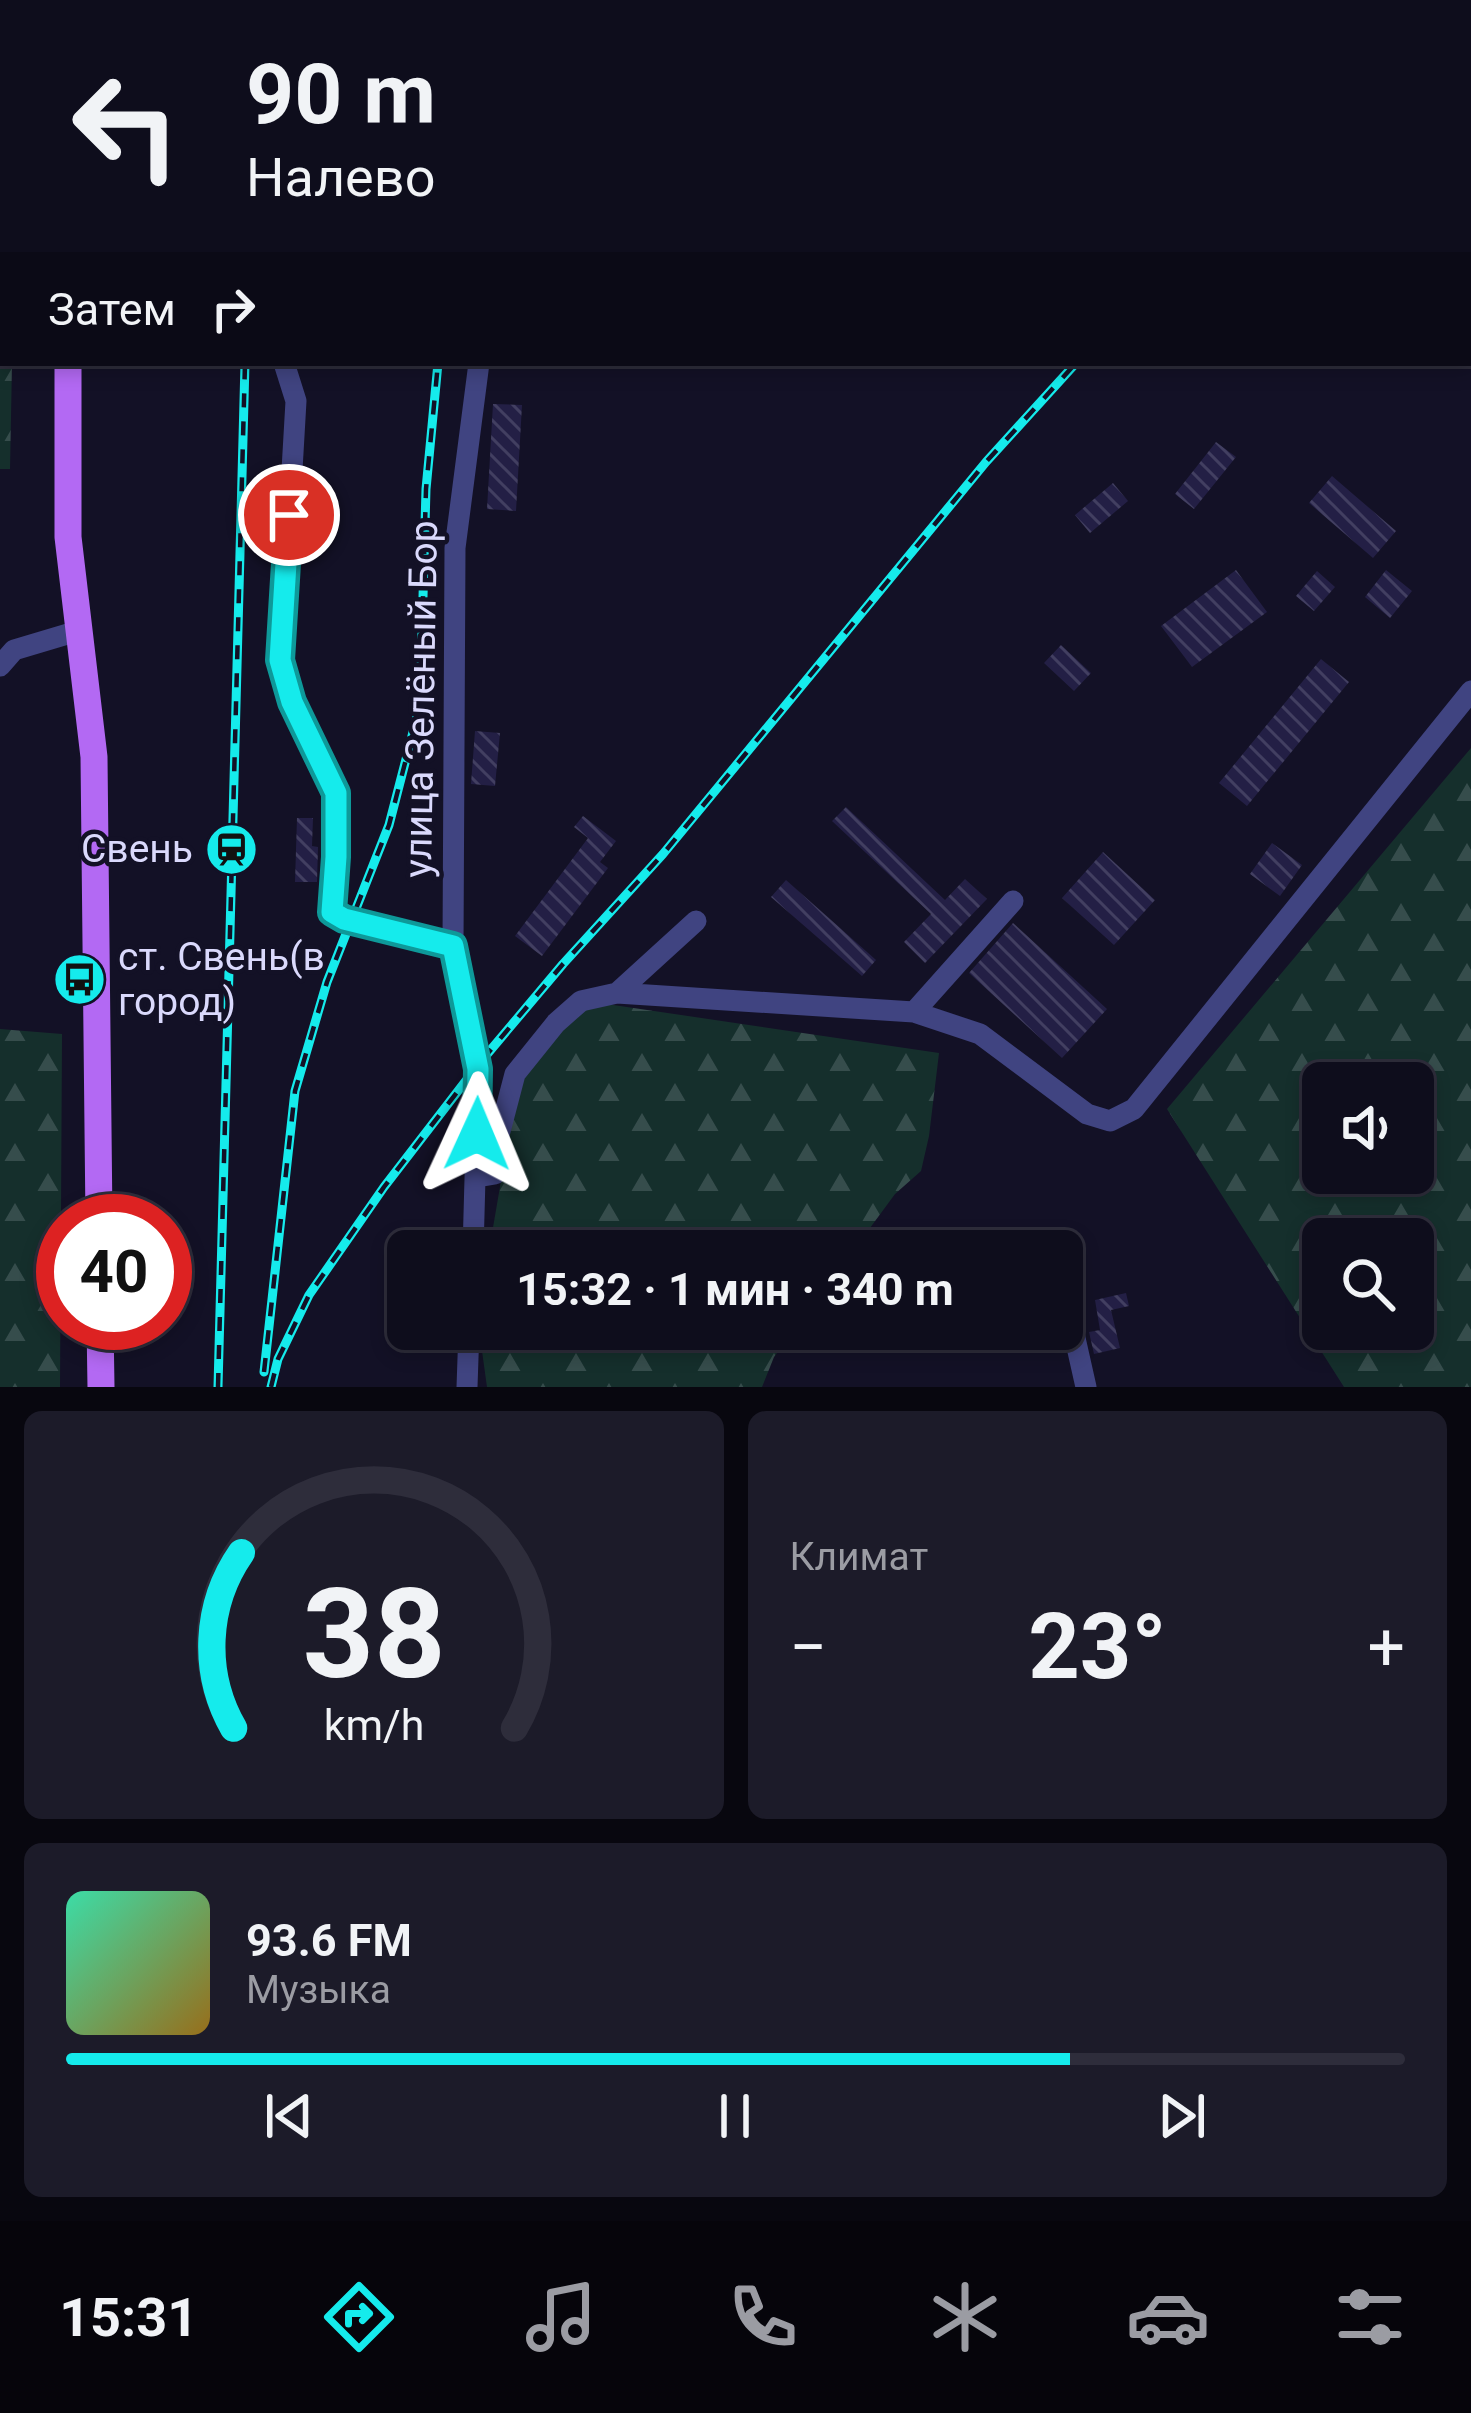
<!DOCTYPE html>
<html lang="ru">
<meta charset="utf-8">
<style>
:root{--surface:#0e0d1c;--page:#1c1b29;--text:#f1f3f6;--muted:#9b9ca3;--line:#2e2d3b;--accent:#15ebec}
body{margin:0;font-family:Roboto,sans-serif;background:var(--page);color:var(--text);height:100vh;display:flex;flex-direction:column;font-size:45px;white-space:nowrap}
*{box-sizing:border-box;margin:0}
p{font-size:39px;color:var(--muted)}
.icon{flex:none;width:66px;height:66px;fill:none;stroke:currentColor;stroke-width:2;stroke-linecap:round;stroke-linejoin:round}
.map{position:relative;height:1387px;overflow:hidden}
.details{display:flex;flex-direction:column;gap:24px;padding:24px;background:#08070f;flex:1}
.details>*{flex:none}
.banner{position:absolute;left:0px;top:0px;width:1473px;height:366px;box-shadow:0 6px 18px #0003,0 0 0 3px var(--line);background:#0e0d1c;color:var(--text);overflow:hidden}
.controls{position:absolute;left:1302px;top:1062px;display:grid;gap:24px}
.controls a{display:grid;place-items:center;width:132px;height:132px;border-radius:18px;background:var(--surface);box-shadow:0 6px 18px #0003,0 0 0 3px var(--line);font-size:60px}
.speed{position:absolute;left:36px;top:1194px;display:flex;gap:24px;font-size:60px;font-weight:700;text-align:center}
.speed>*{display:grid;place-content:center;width:156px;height:156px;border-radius:50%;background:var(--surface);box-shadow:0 6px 18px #0003,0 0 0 3px var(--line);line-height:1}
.speed .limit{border:18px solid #d22;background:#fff;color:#111}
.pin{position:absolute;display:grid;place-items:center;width:102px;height:102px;color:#fff;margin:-51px;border:6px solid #fff;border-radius:50%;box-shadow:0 3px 12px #0007}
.me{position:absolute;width:132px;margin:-66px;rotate:1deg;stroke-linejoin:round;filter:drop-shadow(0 0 9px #0008)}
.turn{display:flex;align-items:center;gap:42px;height:252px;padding:0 48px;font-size:54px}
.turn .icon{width:156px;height:156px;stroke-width:2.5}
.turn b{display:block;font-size:84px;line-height:102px}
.then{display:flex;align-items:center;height:114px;padding:0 48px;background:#0003;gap:24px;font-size:45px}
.big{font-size:90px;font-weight:700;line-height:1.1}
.details .card{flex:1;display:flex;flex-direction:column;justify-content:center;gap:18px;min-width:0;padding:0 42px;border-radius:18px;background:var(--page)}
.details .dial{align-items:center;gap:0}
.dial svg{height:312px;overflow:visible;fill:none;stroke:var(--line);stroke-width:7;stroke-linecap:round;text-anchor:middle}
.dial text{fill:var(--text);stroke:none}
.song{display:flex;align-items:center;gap:36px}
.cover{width:144px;height:144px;border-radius:18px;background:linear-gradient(135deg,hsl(160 70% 55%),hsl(40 70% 35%))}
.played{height:12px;border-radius:6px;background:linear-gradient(90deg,var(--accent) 75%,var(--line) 75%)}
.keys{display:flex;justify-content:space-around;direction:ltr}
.heat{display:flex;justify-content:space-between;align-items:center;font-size:66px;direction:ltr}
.details .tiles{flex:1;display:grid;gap:24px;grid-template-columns:1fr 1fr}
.card:last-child{grid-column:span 2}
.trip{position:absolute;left:387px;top:1230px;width:696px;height:120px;border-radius:18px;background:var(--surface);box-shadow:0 6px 18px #0003,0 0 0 3px var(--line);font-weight:700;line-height:120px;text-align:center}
.menu{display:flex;height:192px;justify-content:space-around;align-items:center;background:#06050b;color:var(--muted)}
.menu .icon{width:84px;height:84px}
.menu .on{color:var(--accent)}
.menu b{font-size:54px;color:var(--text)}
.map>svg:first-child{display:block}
</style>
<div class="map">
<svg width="1471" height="1387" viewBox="0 0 1471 1387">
<defs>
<pattern id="forest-firs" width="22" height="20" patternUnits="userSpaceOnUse" patternTransform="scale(3)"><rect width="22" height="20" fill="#152f2c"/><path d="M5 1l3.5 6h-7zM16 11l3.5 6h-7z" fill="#364d4c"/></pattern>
<pattern id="building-back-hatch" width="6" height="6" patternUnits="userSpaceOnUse" patternTransform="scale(3)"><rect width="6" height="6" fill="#231f45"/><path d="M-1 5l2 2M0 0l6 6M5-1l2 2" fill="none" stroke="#423f61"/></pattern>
</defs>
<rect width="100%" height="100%" fill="#131126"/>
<!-- forest -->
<path fill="url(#forest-firs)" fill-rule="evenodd" d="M0,0H16V3H3V363H12L10,469H0Z
M1471,748V1387H1344L1167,1109ZM1413,1083V1173H1323V1083ZM1413,1239V1329H1323V1239Z
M586,1001L939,1053L929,1136L921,1171L895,1194L853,1251H489L519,1076Z
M0,1029L62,1034L60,1387H0Z
M479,1329H795L774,1357L762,1387H487Z"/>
<!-- building -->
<path fill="url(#building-back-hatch)" d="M493,404L522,405L516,511L487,509Z
M1216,442L1236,457L1194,509L1175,494Z
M1332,476L1396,531L1373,558L1309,503Z
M1113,483L1128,501L1090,533L1075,515Z
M1236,570L1267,612L1192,667L1161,626Z
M1386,570L1412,591L1390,618L1365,597Z
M1317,571L1335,587L1314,611L1296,596Z
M1061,645L1091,673L1074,691L1044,663Z
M1321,659L1349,682L1247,806L1219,783Z
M475,731L500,733L495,786L471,784Z
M846,807L945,900L965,879L987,899L925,963L904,942L931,914L832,821Z
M583,816L616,841L600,862L608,868L542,956L515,936L588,838L574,827Z
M297,818H313L312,846L318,847L317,882H295Z
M1272,843L1302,865L1280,896L1250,874Z
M1103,852L1155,900L1114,945L1062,898Z
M786,880L876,960L862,976L771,897Z
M1013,923L1107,1009L1062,1058L969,973Z
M1126,1293L1129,1306L1111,1310L1120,1348L1094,1354L1089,1332L1100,1330L1095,1300Z"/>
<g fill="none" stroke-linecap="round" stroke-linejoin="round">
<!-- minor -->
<path stroke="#404481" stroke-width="21" d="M309,3L310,0
M719,3L724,0
M1032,3L1034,0
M1142,3L1145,0
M284,363L296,401L281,660C290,707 321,745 334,790C344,825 329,877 332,912L344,919L453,947
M0,666L14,650L81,630
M617,993L696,921
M914,1012L1013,901
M477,1177L495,1174L499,1135L515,1074L556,1023L581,1001L617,993L914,1012L980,1034L1087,1114L1110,1121L1134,1109L1471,691
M473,1251L478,1069L453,947L455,548L479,363
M1066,1298L1086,1387
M467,1387L469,1329"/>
<!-- major -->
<path stroke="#b369f3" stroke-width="27" d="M72,3V0
M68,363V537L94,757L99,1221
M100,1323L101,1387"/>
<defs>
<path id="rail" d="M254,3V0
M553,3L554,0
M264,1372L295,1091L327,982L389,825L420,705L426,489L438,363
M218,1387L245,363
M271,1387L278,1359L309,1295L384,1187L478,1065L563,964L663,854L986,462L1076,363"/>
</defs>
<!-- rail casing -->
<use href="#rail" stroke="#15ebec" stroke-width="9"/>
<!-- rail -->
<use href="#rail" stroke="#131126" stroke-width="4.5" stroke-dasharray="14" stroke-linecap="butt"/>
</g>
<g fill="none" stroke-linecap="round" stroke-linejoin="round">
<defs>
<path id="route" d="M289,515L280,660L292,702L336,793V857L332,912L344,919L453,946L478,1069L477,1134"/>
</defs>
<!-- route casing -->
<use href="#route" stroke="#0e9999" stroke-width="30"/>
<!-- route -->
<use href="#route" stroke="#15ebec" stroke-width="21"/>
</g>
<!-- icons -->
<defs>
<symbol id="station-disc" viewBox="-11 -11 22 22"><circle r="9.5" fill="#15ebec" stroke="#131126"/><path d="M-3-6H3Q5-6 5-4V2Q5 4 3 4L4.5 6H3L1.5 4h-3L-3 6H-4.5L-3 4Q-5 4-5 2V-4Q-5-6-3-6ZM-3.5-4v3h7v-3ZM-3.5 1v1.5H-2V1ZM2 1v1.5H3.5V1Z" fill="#111"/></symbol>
<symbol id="bus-disc" viewBox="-11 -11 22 22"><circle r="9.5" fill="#15ebec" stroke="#131126"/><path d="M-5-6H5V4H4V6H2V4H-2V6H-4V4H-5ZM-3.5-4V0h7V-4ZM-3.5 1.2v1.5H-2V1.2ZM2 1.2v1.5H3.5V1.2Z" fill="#111"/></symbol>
</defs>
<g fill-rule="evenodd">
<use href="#station-disc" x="202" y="820" width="59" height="59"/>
<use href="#bus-disc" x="50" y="950" width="59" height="59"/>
</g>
<g text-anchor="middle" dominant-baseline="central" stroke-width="9" stroke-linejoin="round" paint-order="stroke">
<!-- street labels -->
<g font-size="39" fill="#dad9fc" stroke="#131126">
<text transform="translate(421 699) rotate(-89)">улица Зелёный Бор</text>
</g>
<!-- poi labels -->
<g font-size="39" fill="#dad9fc" stroke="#131126" text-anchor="end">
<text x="193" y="849">Свень</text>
<text x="118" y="957" text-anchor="start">ст. Свень(в<tspan x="118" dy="45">город)</tspan></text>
</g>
</g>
</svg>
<div class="controls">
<a><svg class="icon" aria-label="sound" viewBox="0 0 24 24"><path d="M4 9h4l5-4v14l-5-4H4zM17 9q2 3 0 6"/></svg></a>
<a><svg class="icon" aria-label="search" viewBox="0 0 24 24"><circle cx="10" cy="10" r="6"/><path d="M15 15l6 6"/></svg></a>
</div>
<div class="speed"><div class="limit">40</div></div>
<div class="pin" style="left:289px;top:515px;background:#d93025"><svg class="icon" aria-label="arrive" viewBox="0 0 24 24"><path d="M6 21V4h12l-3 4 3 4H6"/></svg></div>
<svg class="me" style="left:477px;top:1134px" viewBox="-20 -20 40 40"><path d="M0-17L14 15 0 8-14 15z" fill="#15ebec" stroke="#fff" stroke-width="4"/></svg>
<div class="trip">15:32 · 1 мин · 340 m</div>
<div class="banner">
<div class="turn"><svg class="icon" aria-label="left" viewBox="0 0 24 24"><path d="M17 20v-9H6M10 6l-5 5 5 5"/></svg><div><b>90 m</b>Налево</div></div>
<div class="then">Затем<svg class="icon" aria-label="right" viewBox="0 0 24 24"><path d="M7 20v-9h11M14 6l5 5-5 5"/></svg></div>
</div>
</div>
<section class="details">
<div class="tiles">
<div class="card dial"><svg viewBox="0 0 100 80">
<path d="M14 69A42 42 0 1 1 86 69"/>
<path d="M14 69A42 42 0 0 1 16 24" stroke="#15ebec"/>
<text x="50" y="56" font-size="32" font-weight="700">38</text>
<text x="50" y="72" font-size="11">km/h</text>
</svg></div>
<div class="card"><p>Климат</p>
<div class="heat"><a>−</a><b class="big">23°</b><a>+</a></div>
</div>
<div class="card">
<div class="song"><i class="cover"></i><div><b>93.6 FM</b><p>Музыка</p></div></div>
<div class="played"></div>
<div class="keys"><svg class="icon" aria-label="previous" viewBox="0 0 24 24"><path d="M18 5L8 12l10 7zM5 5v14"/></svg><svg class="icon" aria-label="pause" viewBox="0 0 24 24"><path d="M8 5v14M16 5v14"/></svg><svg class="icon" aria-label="next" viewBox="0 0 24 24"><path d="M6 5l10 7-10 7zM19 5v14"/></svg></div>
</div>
</div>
</section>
<nav class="menu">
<b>15:31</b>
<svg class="icon on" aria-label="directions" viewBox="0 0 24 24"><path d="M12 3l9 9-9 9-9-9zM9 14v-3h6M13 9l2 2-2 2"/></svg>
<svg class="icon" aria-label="music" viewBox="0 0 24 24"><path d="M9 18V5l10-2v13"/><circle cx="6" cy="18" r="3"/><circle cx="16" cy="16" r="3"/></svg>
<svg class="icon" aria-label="phone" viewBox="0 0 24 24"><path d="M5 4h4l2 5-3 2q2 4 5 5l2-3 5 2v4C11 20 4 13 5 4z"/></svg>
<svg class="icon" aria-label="climate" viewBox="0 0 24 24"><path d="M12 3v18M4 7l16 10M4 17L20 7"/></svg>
<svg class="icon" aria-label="car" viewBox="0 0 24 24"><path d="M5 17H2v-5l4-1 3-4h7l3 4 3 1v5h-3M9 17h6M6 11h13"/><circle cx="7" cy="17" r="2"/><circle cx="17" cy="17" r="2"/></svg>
<svg class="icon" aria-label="filters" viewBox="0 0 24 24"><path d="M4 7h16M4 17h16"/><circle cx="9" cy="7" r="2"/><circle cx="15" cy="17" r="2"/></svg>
</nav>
